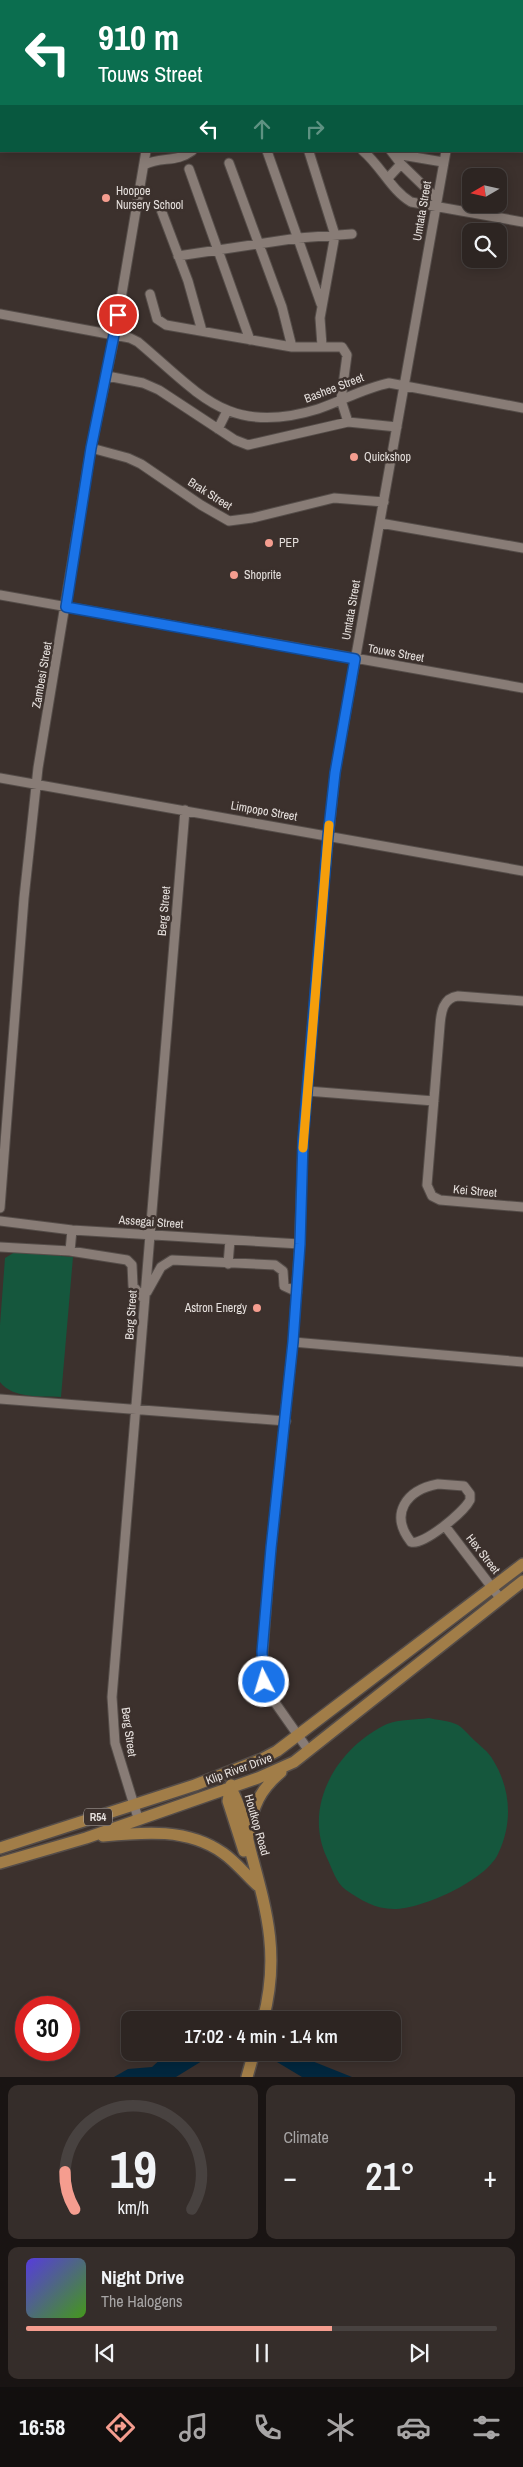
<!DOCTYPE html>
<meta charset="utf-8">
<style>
:root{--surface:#2d2522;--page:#352d2a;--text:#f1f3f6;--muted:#a7a5a5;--line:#484240;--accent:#f59d8f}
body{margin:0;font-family:"Archivo Narrow",sans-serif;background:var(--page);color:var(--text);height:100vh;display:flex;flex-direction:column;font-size:19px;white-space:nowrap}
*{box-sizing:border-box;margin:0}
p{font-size:16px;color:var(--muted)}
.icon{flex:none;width:28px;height:28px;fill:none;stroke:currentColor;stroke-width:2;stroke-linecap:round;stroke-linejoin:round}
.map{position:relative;height:2077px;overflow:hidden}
.details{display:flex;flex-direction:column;gap:8px;padding:8px;background:#191413;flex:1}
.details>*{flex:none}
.hud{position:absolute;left:0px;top:0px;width:524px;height:152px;box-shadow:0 2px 12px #0003,0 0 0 1px var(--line);background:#0b6e4f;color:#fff;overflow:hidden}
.needle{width:32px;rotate:261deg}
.fabs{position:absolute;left:462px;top:168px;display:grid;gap:10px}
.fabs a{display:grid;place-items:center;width:45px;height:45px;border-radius:10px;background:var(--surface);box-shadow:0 2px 12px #0003,0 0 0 1px var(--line);font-size:25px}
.speed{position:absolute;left:15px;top:1996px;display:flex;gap:10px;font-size:25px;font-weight:700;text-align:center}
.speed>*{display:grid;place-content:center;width:65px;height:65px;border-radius:50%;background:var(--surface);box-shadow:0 2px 12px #0003,0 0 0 1px var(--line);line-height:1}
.speed .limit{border:8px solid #d22;background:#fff;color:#111}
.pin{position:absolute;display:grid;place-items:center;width:42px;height:42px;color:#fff;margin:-21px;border:2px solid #fff;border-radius:50%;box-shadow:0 1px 5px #0007}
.me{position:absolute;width:55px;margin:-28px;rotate:355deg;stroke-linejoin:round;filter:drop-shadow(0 0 4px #0008)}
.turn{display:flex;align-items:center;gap:18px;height:105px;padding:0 15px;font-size:22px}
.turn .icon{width:65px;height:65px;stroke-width:2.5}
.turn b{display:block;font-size:35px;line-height:42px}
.lanes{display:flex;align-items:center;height:48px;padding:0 15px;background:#0003;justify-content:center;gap:25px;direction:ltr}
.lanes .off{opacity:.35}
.big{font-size:38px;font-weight:600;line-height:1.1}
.details .tile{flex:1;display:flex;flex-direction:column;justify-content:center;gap:8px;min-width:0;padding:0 18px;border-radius:10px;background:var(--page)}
.details .dial{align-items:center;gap:0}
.dial svg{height:130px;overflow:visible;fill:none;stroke:var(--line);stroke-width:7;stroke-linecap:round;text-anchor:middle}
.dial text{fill:var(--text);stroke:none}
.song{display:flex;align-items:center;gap:15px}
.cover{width:60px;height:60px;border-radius:8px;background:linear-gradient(135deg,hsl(250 70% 55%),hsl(100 70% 35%))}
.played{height:5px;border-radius:2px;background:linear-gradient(90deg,var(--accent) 65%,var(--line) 65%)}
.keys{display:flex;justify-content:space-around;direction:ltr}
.heat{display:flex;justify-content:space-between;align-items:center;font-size:28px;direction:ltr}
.details .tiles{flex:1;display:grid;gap:8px;grid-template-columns:1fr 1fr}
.tile:last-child{grid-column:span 2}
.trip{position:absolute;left:121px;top:2011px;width:280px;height:50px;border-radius:10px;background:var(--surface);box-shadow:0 2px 12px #0003,0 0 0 1px var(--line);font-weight:600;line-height:50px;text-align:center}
.menu{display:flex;height:80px;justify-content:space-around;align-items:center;background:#120f0e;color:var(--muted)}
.menu .icon{width:35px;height:35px}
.menu .selected{color:var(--accent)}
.menu b{font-size:22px;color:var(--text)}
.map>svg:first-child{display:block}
</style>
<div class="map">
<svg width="523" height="2077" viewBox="0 0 523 2077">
<rect width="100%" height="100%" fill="#3c312d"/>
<!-- green -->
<path fill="#15573d" d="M15,1252L73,1257L61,1397C42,1396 13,1399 0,1382V1325L5,1258Z
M429,1718C437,1720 451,1721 458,1725C463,1728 468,1734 472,1738C479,1745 489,1752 493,1760C511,1789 513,1823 498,1854C486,1880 423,1909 394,1909C375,1909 361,1900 346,1890C336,1883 332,1868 327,1858C302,1805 338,1747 387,1724C399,1719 416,1720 429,1718Z"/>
<!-- water -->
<path fill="#02273e" d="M177,2052L215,2053L176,2077H114L128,2069L152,2067L162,2058Z
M262,2053H292L352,2077H302Z"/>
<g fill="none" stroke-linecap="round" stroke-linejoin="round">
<defs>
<path id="minor" d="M347,0L350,1
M173,1L174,0
M366,1L369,0
M404,1L405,0
M437,1V0
M473,1V0
M0,7L1,0
M522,81H523
M0,129H1
M267,151L321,304
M363,151C381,166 391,190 411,202L523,222
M391,151L401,164L437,199
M309,152L335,235L320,318L322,346
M396,154L443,162
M229,163L282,307L292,347
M144,165C161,156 176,163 192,151
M189,169L250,340
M388,178L401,164
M160,207L188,281L202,331
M178,256L298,238L352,234
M150,294L157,319L166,325L292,347H342L347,355L341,400L348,422
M0,314L130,338L138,342C200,394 228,437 318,409C342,401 364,388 389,383L523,408
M107,376L143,383L159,390L235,440L248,445L348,422L397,427
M218,429L227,411
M91,448L128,458L141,464L201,505L229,521L252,518L334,498L384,502
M380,523L523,548
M0,595L523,688
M0,778L523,871
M523,1001L458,996C443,998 441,1012 440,1025L427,1185L432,1196L440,1200L523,1207
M307,1091L434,1101
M0,1208L24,898L38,768L91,448L115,334L146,151
M0,1221L72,1230L300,1244
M0,1247L70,1251L127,1260L132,1265L133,1286L144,1299
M70,1251L72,1230
M228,1264L230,1240
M147,1292L161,1267L172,1260L275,1265L283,1271L284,1286L297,1292
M293,1342L523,1362
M0,1399L286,1421
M438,1484L464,1486L470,1494V1500C464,1512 423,1546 411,1542C389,1514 406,1490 438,1484Z
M445,1526L500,1598
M309,1751L269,1694L262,1668L271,1548L293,1342L299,1252L303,1141L323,894L335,773L446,151
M138,1818L115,1743L112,1697L185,810"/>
<path id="major" d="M231,1785L228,1801L244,1851
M230,1787C242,1807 245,1828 250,1849C267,1912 280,1955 263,2020
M250,1833C251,1807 261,1789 281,1772
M103,1836C144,1832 188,1828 223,1853C236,1862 245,1874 257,1885
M0,1848L195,1785L262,1759L277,1751L523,1564
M0,1863L86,1838L258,1778L294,1762L523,1581
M247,2077L254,2052"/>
</defs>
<!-- minor casing -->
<use href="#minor" stroke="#554d49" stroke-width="11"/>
<!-- major casing -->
<use href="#major" stroke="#554d49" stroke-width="14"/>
<!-- minor -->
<use href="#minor" stroke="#887c76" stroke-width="9"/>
<!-- major -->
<use href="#major" stroke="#a17d48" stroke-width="11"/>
</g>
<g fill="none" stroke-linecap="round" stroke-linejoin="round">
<defs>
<path id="route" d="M118,315L91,448L66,607L355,659L335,773L328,836L303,1141L300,1244L293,1342L271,1548L262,1652L264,1682"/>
</defs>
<!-- route casing -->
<use href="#route" stroke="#114b97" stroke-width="12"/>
<!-- route -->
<use href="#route" stroke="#1a73e8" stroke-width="9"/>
<!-- slow -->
<path stroke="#f59e0b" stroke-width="9" d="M303,1148L329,825"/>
</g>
<!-- markers -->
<g fill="#f59d8f" stroke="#3c312d" stroke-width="2">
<circle cx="106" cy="198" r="5"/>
<circle cx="354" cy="457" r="5"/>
<circle cx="269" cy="543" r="5"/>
<circle cx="234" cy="575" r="5"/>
<circle cx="257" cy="1308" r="5"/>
</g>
<g text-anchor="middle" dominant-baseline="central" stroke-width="5" stroke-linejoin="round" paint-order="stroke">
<!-- shield labels -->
<rect fill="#3c312d" stroke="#b3aca8" stroke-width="1" x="84" y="1808.5" width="28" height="17" rx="4"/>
<g font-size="11" font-weight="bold" fill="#e6e0dd">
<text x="98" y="1817">R54</text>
</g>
<!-- poi labels -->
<g font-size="12" fill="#e6e0dd" stroke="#3c312d" text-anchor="start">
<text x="116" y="191">Hoopoe<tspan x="116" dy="14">Nursery School</tspan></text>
<text x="364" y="457">Quickshop</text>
<text x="279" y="543">PEP</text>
<text x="244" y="575">Shoprite</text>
<text x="247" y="1308" text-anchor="end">Astron Energy</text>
</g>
<!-- street labels -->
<g font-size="12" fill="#e6e0dd" stroke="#3c312d">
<text transform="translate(422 211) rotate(-80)">Umtata Street</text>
<text transform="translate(334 388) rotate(-21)">Bashee Street</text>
<text transform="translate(210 494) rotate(32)">Brak Street</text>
<text transform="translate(351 610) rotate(-80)">Umtata Street</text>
<text transform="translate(396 653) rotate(10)">Touws Street</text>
<text transform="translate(42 675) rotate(-80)">Zambesi Street</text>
<text transform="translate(264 811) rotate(10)">Limpopo Street</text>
<text transform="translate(164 911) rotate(-85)">Berg Street</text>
<text transform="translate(475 1191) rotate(5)">Kei Street</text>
<text transform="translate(151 1222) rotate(4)">Assegai Street</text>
<text transform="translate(131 1315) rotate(-86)">Berg Street</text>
<text transform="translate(483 1554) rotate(52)">Hex Street</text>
<text transform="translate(129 1732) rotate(82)">Berg Street</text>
<text transform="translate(239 1769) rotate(-20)">Klip River Drive</text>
<text transform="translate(257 1825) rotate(74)">Houtkop Road</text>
</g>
</g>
</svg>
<div class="fabs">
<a><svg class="needle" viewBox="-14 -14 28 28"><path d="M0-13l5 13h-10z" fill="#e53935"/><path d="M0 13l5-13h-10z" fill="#a7a5a5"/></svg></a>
<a><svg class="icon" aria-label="search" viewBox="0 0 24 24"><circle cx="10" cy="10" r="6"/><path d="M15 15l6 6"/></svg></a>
</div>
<div class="speed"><div class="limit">30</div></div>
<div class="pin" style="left:118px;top:315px;background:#d93025"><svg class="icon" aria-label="arrive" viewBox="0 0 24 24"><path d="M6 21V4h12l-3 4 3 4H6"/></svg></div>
<svg class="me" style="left:264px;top:1682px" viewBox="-20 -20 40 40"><circle r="17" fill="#1a73e8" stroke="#fff" stroke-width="3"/><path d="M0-11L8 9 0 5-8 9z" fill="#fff"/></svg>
<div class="trip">17:02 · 4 min · 1.4 km</div>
<div class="hud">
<div class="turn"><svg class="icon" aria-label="left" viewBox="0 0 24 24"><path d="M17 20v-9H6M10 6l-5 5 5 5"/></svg><div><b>910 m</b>Touws Street</div></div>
<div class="lanes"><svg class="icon" aria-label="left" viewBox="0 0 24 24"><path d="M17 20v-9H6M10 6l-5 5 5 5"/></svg><svg class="icon off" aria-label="ahead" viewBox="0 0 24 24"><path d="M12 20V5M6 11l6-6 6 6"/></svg><svg class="icon off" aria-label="right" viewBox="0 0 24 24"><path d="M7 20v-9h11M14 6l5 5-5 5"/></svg></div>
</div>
</div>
<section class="details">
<div class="tiles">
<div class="tile dial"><svg viewBox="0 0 100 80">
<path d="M14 69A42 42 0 1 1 86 69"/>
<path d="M14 69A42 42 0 0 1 8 46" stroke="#f59d8f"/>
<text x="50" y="56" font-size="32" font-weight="700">19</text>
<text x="50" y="72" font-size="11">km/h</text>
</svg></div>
<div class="tile"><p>Climate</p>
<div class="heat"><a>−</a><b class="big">21°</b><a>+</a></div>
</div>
<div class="tile">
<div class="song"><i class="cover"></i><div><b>Night Drive</b><p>The Halogens</p></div></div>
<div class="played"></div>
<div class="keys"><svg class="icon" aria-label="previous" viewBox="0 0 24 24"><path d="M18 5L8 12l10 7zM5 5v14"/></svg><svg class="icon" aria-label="pause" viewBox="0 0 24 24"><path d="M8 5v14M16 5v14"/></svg><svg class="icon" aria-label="next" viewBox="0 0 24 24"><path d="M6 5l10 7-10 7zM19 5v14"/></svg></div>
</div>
</div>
</section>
<nav class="menu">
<b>16:58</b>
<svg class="icon selected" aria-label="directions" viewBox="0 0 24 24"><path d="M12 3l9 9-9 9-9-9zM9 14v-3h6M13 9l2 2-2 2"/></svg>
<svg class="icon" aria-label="music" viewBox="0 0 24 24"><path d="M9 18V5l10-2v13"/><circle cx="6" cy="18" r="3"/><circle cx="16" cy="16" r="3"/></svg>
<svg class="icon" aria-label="phone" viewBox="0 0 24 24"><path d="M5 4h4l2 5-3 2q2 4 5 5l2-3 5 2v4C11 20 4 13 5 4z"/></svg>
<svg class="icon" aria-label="climate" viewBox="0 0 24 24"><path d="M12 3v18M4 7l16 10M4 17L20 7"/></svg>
<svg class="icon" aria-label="car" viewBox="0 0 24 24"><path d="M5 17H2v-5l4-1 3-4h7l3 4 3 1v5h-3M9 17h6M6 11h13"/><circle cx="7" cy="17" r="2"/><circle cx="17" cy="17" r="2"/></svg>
<svg class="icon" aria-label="filters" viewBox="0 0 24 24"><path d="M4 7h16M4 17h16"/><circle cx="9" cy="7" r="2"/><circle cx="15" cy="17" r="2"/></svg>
</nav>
